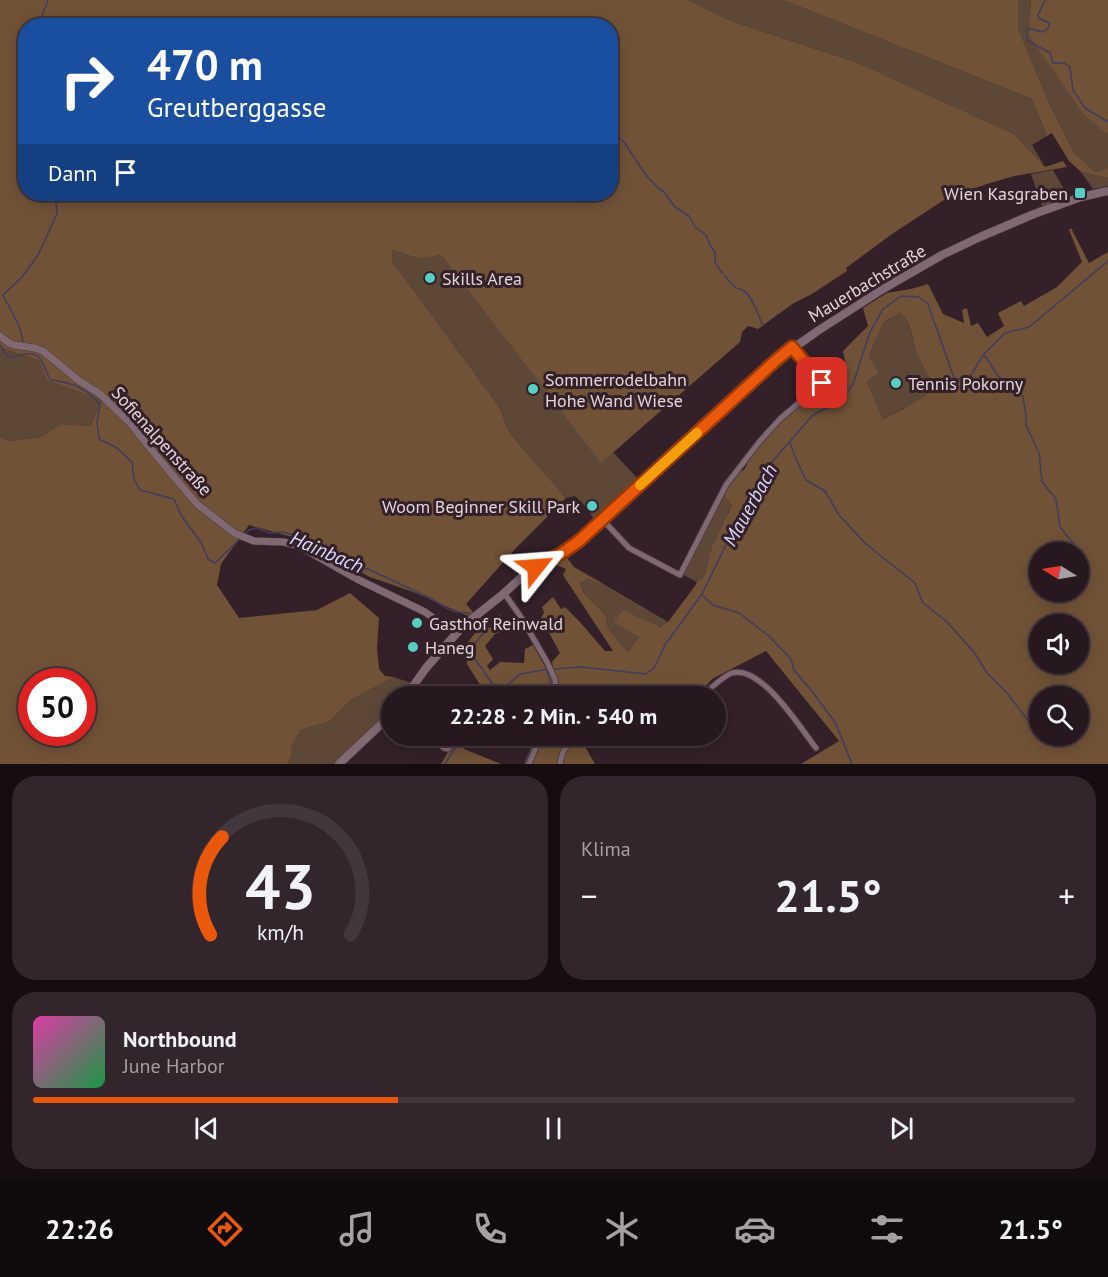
<!DOCTYPE html>
<html lang="de">
<meta charset="utf-8">
<style>
:root{--surface:#26181e;--page:#32252b;--text:#f1f3f6;--muted:#a4a0a4;--line:#42373c;--accent:#ea580c}
body{margin:0;font-family:"PT Sans",sans-serif;background:var(--page);color:var(--text);height:100vh;display:flex;flex-direction:column;font-size:22px;white-space:nowrap}
*{box-sizing:border-box;margin:0}
p{font-size:20px;color:var(--muted)}
.icon{flex:none;width:33px;height:33px;fill:none;stroke:currentColor;stroke-width:2;stroke-linecap:round;stroke-linejoin:round}
.map{position:relative;height:764px;overflow:hidden}
.details{display:flex;flex-direction:column;gap:12px;padding:12px;background:#150d10;flex:1}
.details>*{flex:none}
.banner{position:absolute;left:18px;top:18px;width:600px;height:183px;border-radius:24px;box-shadow:0 3px 15px #0003,0 0 0 2px var(--line);background:#1a4fa0;color:#fff;overflow:hidden}
.needle{width:39px;rotate:281deg}
.buttons{position:absolute;left:1029px;top:542px;display:grid;gap:12px}
.buttons a{display:grid;place-items:center;width:60px;height:60px;border-radius:50%;background:var(--surface);box-shadow:0 3px 15px #0003,0 0 0 2px var(--line);font-size:30px}
.speed{position:absolute;left:18px;top:668px;display:flex;gap:12px;font-size:30px;font-weight:700;text-align:center}
.speed>*{display:grid;place-content:center;width:78px;height:78px;border-radius:50%;background:var(--surface);box-shadow:0 3px 15px #0003,0 0 0 2px var(--line);line-height:1}
.speed .limit{border:9px solid #d22;background:#fff;color:#111}
.pin{position:absolute;display:grid;place-items:center;width:51px;height:51px;color:#fff;margin:-26px;border-radius:12px;box-shadow:0 3px 9px #0006}
.me{position:absolute;width:66px;margin:-33px;rotate:62deg;stroke-linejoin:round;filter:drop-shadow(0 0 4px #0008)}
.turn{display:flex;align-items:center;gap:21px;height:126px;padding:0 30px;font-size:27px}
.turn .icon{width:78px;height:78px;stroke-width:2.5}
.turn b{display:block;font-size:42px;line-height:51px}
.then{display:flex;align-items:center;height:57px;padding:0 30px;background:#0003;gap:12px;font-size:22px}
.big{font-size:45px;font-weight:700;line-height:1.1}
.details .card{flex:1;display:flex;flex-direction:column;justify-content:center;gap:9px;min-width:0;padding:0 21px;border-radius:24px;background:var(--page)}
.details .dial{align-items:center;gap:0}
.dial svg{height:156px;overflow:visible;fill:none;stroke:var(--line);stroke-width:7;stroke-linecap:round;text-anchor:middle}
.dial text{fill:var(--text);stroke:none}
.song{display:flex;align-items:center;gap:18px}
.cover{width:72px;height:72px;border-radius:9px;background:linear-gradient(135deg,hsl(320 70% 55%),hsl(140 70% 35%))}
.played{height:6px;border-radius:3px;background:linear-gradient(90deg,var(--accent) 35%,var(--line) 35%)}
.keys{display:flex;justify-content:space-around;direction:ltr}
.heat{display:flex;justify-content:space-between;align-items:center;font-size:33px;direction:ltr}
.details .tiles{flex:1;display:grid;gap:12px;grid-template-columns:1fr 1fr}
.card:last-child{grid-column:span 2}
.trip{position:absolute;left:381px;top:686px;width:345px;height:60px;border-radius:30px;background:var(--surface);box-shadow:0 3px 15px #0003,0 0 0 2px var(--line);font-weight:700;line-height:60px;text-align:center}
.menu{display:flex;height:96px;justify-content:space-around;align-items:center;background:#0f0a0c;color:var(--muted)}
.menu .icon{width:42px;height:42px}
.menu .on{color:var(--accent)}
.menu b{font-size:27px;color:var(--text)}
.map>svg:first-child{display:block}
</style>
<div class="map">
<svg width="1108" height="764" viewBox="0 0 1108 764">
<rect width="100%" height="100%" fill="#332028"/>
<!-- green -->
<path fill="#5d4838" d="M688,0H783L1032,99L1047,136L1032,145L1045,167L1014,134L858,63L731,21Z
M1018,0H1031L1028,34L1105,133L1108,135V168L1096,172L1074,153L1048,101L1018,28Z
M1053,170L1068,196H1070L1071,198L1012,221L1010,219L1047,205L1042,206L1031,174Z
M1081,172L1108,178V186L1093,189Z
M393,250L420,259L441,255L601,462L613,452L638,479L594,519L586,507L575,496L566,498L513,437L507,428L500,408L392,261Z
M900,313L909,323L916,352L931,382L927,396L883,419L867,382L879,373L867,356L884,322Z
M0,347L39,361L48,380L102,400L90,426L61,424L40,437L7,441L0,437Z
M726,487L732,505L712,546L704,577L697,582L684,575L685,570Z
M588,579L607,586L668,622L639,637L628,652L607,627L606,616L583,592L580,583Z
M394,677L411,683L400,696H392L391,707L376,726L334,764H288L291,756L290,747L300,730L330,721L352,699Z"/>
<!-- forest -->
<path fill="#715237" fill-rule="evenodd" d="M0,0H688L731,21L858,63L1014,134L1045,167L1063,161L1067,167L1014,176L987,184L947,198L892,234L846,268L847,271L812,294L794,303L758,329L748,326L742,332L740,342L601,463L441,255L420,259L393,250L392,261L500,408L507,428L513,437L566,498L517,547L466,604L473,612L468,616L416,593L370,577L296,538L249,525L221,564L217,585L239,618L317,610L350,593L379,618L377,648L379,669L385,676L394,677L352,699L330,721L300,730L291,747V756L288,764H0V437L8,441L40,437L61,424L90,426L102,400L47,380L39,361L0,347ZM26,26H610V194H26ZM32,681H82V732H32Z
M783,0H1018V28L1048,101L1074,153L1096,172L1108,168V178L1081,172L1069,161L1052,133L1047,136L1032,99Z
M1031,0H1108V135L1105,133L1082,112L1028,34Z
M1071,228L1089,263L1108,252V764H801L839,741L766,651L712,679L697,696H550V691C531,687 516,679 500,696H481L484,691L467,664V643L481,626L475,621L480,617L489,628L495,625L499,615H501L502,625L506,630L495,634L485,646L493,659L487,666L490,670L500,662L524,663L525,649L533,645L548,672L554,671L552,662L560,653L541,618L544,613L542,607L553,597L561,609L565,607L579,621L605,651H613L563,575L566,569L553,564L562,558H567L574,567L607,586L588,579L580,583L583,592L606,616L607,627L628,652L639,637L614,622L623,610L659,627L668,622L695,586L697,582L704,577L712,546L732,505L725,496C727,484 733,475 744,470C761,433 808,399 838,373L845,362L843,351L868,326L863,308L887,293L911,289L928,284L943,314L964,323L962,310L967,308L971,326L978,323L987,337L1004,326L998,313L1021,301L1024,306L1057,287L1082,262L1069,230ZM900,313L909,323L916,352L931,382L927,395L901,410L883,419L867,382L879,373L868,356L884,322ZM1040,552H1078V591H1040ZM1040,624H1078V663H1040ZM1040,696H1078V735H1040Z
M458,735H471L464,749L501,764H441Z
M536,735H597L580,738L595,764H524Z"/>
<g fill="none" stroke-linecap="round" stroke-linejoin="round">
<!-- stream -->
<path stroke="#3f3d5f" stroke-width="1.5" d="M1045,0L1038,15L1039,18L1049,23V27L1043,32L1031,29L1027,30V40L1050,53L1053,63H1064L1070,67L1073,90L1085,108L1108,122
M40,26L39,24L48,0
M610,130L624,142L645,174L659,189L664,192L675,207L689,216L695,227L706,235L710,245L715,252V262L722,273
M725,276C728,280 731,284 735,287C738,289 741,289 744,291C750,294 760,317 762,324
M0,345L8,357C16,358 20,354 27,354C44,352 43,370 51,380C70,382 89,389 100,405L97,422L99,439L117,448L132,462L134,479L140,490L174,499L181,515L202,544L208,559L215,563L240,539
M23,345C23,328 10,310 3,295L22,277L38,255L57,214L55,194
M785,348L803,336
M985,356L998,376L1015,388L1023,397L1026,416V425L1039,453L1042,482L1056,499L1060,527L1076,547
M790,443L797,461L806,480L825,491L839,515L866,544L915,583L923,603L946,621L974,652L987,673L1007,693L1032,726L1040,733
M244,535L249,530L257,528L269,533L283,532L304,538L318,549L330,556H344L355,567L368,569L432,599L448,609L457,612L469,613L472,615
M703,596L713,605L739,613L769,636L791,659L794,670L815,695L836,724L852,764
M476,618L484,624V632L471,649L473,656L494,686L503,690
M554,669L581,667L646,674L654,668L665,645L702,594L746,504L764,471L813,415L841,401L853,384L870,332L883,309L901,296L919,297L928,304L954,378L968,380L984,354L1005,333L1029,327L1108,261
M547,671L552,688L551,696
M495,696L520,674L549,669
M1043,735L1048,739
M445,764L463,735
M525,764L537,735"/>
<defs>
<path id="minor" d="M822,383L834,372
M602,519L629,548L680,575L726,485L760,441L780,419L822,383L793,347
M504,593L521,617L547,662L555,679L556,696
M702,696C709,690 723,676 732,673C761,664 801,729 816,748
M427,735L444,748L448,749
M529,764L541,735
M560,764C561,758 562,751 567,746C576,737 603,737 615,735"/>
<path id="tertiary" d="M0,336L9,343L14,345L35,348L43,351L78,380L100,394L131,424L154,453L197,504L234,533L254,541L284,542L299,546L357,579L425,612L439,622L458,632"/>
<path id="secondary" d="M406,696L426,668L463,626L502,595L524,575L536,567L562,553L579,541L774,362L819,330L883,289L942,255L980,237L1034,214L1081,197L1108,191
M339,764L392,714"/>
</defs>
<!-- minor casing -->
<use href="#minor" stroke="#4e3e45" stroke-width="7"/>
<!-- tertiary casing -->
<use href="#tertiary" stroke="#4e3e45" stroke-width="8"/>
<!-- secondary casing -->
<use href="#secondary" stroke="#4e3e45" stroke-width="9"/>
<!-- minor -->
<use href="#minor" stroke="#806972" stroke-width="5"/>
<!-- tertiary -->
<use href="#tertiary" stroke="#806972" stroke-width="7"/>
<!-- secondary -->
<use href="#secondary" stroke="#806972" stroke-width="8"/>
</g>
<g fill="none" stroke-linecap="round" stroke-linejoin="round">
<defs>
<path id="route" d="M536,567L562,553L579,541L774,362L792,347L822,383"/>
</defs>
<!-- route casing -->
<use href="#route" stroke="#983908" stroke-width="15"/>
<!-- route -->
<use href="#route" stroke="#ea580c" stroke-width="10"/>
<!-- slow -->
<path stroke="#f59e0b" stroke-width="10" d="M640,485L697,433"/>
</g>
<!-- markers -->
<g fill="#56cec2" stroke="#332028" stroke-width="2">
<rect x="1074" y="187" width="12" height="12" rx="3"/>
<circle cx="430" cy="278" r="6"/>
<circle cx="896" cy="383" r="6"/>
<circle cx="533" cy="389" r="6"/>
<circle cx="592" cy="506" r="6"/>
<circle cx="417" cy="623" r="6"/>
<circle cx="413" cy="647" r="6"/>
</g>
<g text-anchor="middle" dominant-baseline="central" stroke-width="6" stroke-linejoin="round" paint-order="stroke">
<!-- poi labels -->
<g font-size="18" fill="#e2d5da" stroke="#332028" text-anchor="start">
<text x="1068" y="193" text-anchor="end">Wien Kasgraben</text>
<text x="442" y="278">Skills Area</text>
<text x="545" y="379">Sommerrodelbahn<tspan x="545" dy="21">Hohe Wand Wiese</tspan></text>
<text x="908" y="383">Tennis Pokorny</text>
<text x="580" y="506" text-anchor="end">Woom Beginner Skill Park</text>
<text x="429" y="623">Gasthof Reinwald</text>
<text x="425" y="647">Haneg</text>
</g>
<!-- street labels -->
<g font-size="18" fill="#e2d5da" stroke="#332028">
<text transform="translate(867 283) rotate(-31)">Mauerbachstraße</text>
<text transform="translate(162 441) rotate(48)">Sofienalpenstraße</text>
</g>
<!-- water labels -->
<g font-size="20" font-style="italic" fill="#d9d8fe" stroke="#332028">
<text transform="translate(750 505) rotate(-61)">Mauerbach</text>
<text transform="translate(327 552) rotate(23)">Hainbach</text>
</g>
</g>
</svg>
<div class="buttons">
<a><svg class="needle" viewBox="-14 -14 28 28"><path d="M0-13l5 13h-10z" fill="#e53935"/><path d="M0 13l5-13h-10z" fill="#a4a0a4"/></svg></a>
<a><svg class="icon" aria-label="sound" viewBox="0 0 24 24"><path d="M4 9h4l5-4v14l-5-4H4zM17 9q2 3 0 6"/></svg></a>
<a><svg class="icon" aria-label="search" viewBox="0 0 24 24"><circle cx="10" cy="10" r="6"/><path d="M15 15l6 6"/></svg></a>
</div>
<div class="speed"><div class="limit">50</div></div>
<div class="pin" style="left:822px;top:383px;background:#d93025"><svg class="icon" aria-label="arrive" viewBox="0 0 24 24"><path d="M6 21V4h12l-3 4 3 4H6"/></svg></div>
<svg class="me" style="left:536px;top:567px" viewBox="-20 -20 40 40"><path d="M0-17L14 15 0 8-14 15z" fill="#ea580c" stroke="#fff" stroke-width="4"/></svg>
<div class="trip">22:28 · 2 Min. · 540 m</div>
<div class="banner">
<div class="turn"><svg class="icon" aria-label="right" viewBox="0 0 24 24"><path d="M7 20v-9h11M14 6l5 5-5 5"/></svg><div><b>470 m</b>Greutberggasse</div></div>
<div class="then">Dann<svg class="icon" aria-label="arrive" viewBox="0 0 24 24"><path d="M6 21V4h12l-3 4 3 4H6"/></svg></div>
</div>
</div>
<section class="details">
<div class="tiles">
<div class="card dial"><svg viewBox="0 0 100 80">
<path d="M14 69A42 42 0 1 1 86 69"/>
<path d="M14 69A42 42 0 0 1 20 19" stroke="#ea580c"/>
<text x="50" y="56" font-size="32" font-weight="700">43</text>
<text x="50" y="72" font-size="11">km/h</text>
</svg></div>
<div class="card"><p>Klima</p>
<div class="heat"><a>−</a><b class="big">21.5°</b><a>+</a></div>
</div>
<div class="card">
<div class="song"><i class="cover"></i><div><b>Northbound</b><p>June Harbor</p></div></div>
<div class="played"></div>
<div class="keys"><svg class="icon" aria-label="previous" viewBox="0 0 24 24"><path d="M18 5L8 12l10 7zM5 5v14"/></svg><svg class="icon" aria-label="pause" viewBox="0 0 24 24"><path d="M8 5v14M16 5v14"/></svg><svg class="icon" aria-label="next" viewBox="0 0 24 24"><path d="M6 5l10 7-10 7zM19 5v14"/></svg></div>
</div>
</div>
</section>
<nav class="menu">
<b>22:26</b>
<svg class="icon on" aria-label="directions" viewBox="0 0 24 24"><path d="M12 3l9 9-9 9-9-9zM9 14v-3h6M13 9l2 2-2 2"/></svg>
<svg class="icon" aria-label="music" viewBox="0 0 24 24"><path d="M9 18V5l10-2v13"/><circle cx="6" cy="18" r="3"/><circle cx="16" cy="16" r="3"/></svg>
<svg class="icon" aria-label="phone" viewBox="0 0 24 24"><path d="M5 4h4l2 5-3 2q2 4 5 5l2-3 5 2v4C11 20 4 13 5 4z"/></svg>
<svg class="icon" aria-label="climate" viewBox="0 0 24 24"><path d="M12 3v18M4 7l16 10M4 17L20 7"/></svg>
<svg class="icon" aria-label="car" viewBox="0 0 24 24"><path d="M5 17H2v-5l4-1 3-4h7l3 4 3 1v5h-3M9 17h6M6 11h13"/><circle cx="7" cy="17" r="2"/><circle cx="17" cy="17" r="2"/></svg>
<svg class="icon" aria-label="filters" viewBox="0 0 24 24"><path d="M4 7h16M4 17h16"/><circle cx="9" cy="7" r="2"/><circle cx="15" cy="17" r="2"/></svg>
<b>21.5°</b>
</nav>
